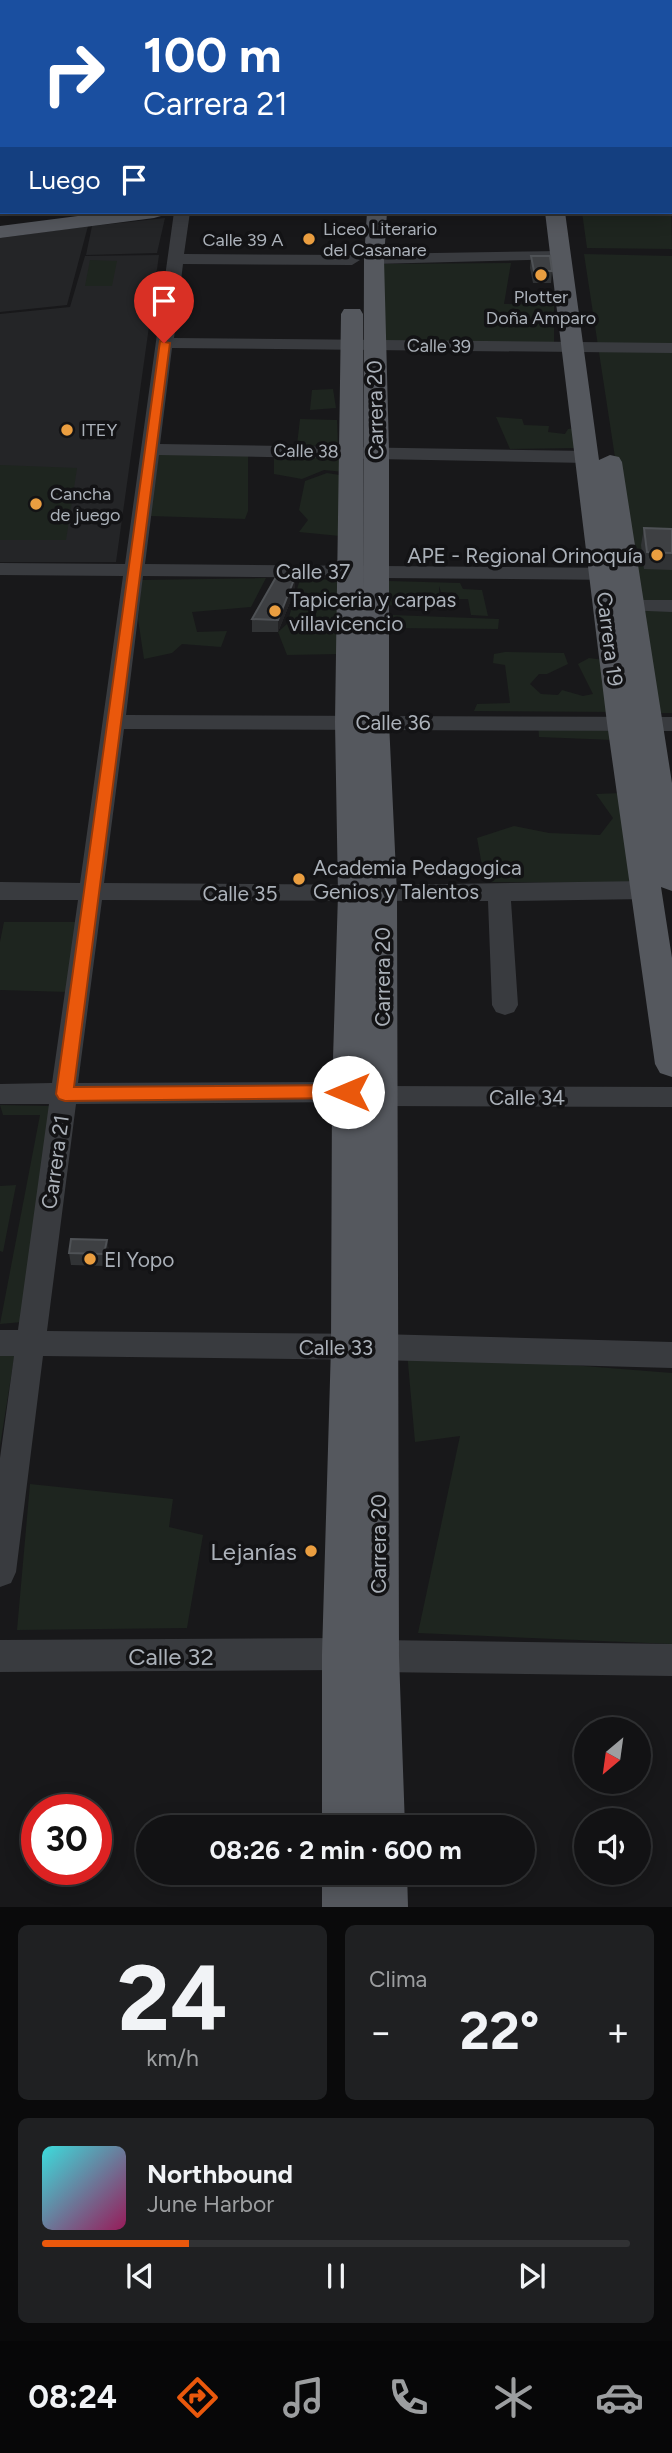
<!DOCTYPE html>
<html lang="es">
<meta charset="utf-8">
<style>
:root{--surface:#121214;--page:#1f2022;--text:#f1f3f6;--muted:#9c9ea0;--line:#313234;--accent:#ea580c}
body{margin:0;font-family:Figtree,sans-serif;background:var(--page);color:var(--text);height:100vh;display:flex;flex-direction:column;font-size:26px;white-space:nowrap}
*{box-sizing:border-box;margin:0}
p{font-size:23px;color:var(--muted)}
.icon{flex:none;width:38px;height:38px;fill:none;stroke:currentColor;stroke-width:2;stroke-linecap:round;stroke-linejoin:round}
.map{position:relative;height:1907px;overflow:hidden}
.details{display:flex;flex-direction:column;gap:18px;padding:18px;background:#0a0a0b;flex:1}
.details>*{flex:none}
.guide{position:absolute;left:0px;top:0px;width:672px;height:214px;box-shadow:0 4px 18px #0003,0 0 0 2px var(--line);background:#1a4fa0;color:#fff;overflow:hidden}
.needle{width:46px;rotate:209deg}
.buttons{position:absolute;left:574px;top:1717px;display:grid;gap:14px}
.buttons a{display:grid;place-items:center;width:77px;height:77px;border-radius:50%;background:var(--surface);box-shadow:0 4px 18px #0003,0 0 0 2px var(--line);font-size:35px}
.speed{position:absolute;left:21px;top:1794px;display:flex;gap:14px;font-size:35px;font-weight:700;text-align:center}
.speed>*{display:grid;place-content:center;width:91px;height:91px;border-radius:50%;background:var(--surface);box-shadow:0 4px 18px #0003,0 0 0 2px var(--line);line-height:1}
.speed .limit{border:10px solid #d22;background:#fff;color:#111}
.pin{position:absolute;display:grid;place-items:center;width:60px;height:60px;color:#fff;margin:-72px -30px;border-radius:50% 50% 50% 0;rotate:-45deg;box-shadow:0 0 7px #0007}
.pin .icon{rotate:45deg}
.me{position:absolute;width:77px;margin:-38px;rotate:270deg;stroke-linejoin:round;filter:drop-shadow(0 0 5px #0008)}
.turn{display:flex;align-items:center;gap:24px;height:147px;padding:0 28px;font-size:32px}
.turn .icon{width:91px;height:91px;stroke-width:2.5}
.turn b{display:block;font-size:49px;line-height:60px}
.then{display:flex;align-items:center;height:66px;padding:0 28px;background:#0003;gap:14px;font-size:26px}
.big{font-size:52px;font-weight:700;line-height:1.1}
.details .card{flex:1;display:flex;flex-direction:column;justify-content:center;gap:10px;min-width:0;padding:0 24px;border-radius:10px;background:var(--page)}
.details .dial{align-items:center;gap:0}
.dial b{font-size:91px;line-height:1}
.song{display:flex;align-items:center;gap:21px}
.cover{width:84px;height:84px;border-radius:10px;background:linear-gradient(135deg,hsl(180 70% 55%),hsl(330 70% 35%))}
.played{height:7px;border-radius:4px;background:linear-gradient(90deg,var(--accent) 25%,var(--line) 25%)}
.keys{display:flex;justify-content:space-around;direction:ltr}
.heat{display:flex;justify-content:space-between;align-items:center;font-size:38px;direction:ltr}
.details .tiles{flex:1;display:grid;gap:18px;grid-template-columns:1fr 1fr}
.card:last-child{grid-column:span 2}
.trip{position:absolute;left:136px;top:1815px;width:399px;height:70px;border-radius:35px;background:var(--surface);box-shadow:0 4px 18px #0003,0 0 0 2px var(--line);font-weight:700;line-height:70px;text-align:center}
.dock{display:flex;height:112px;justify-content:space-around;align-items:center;background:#070708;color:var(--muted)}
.dock .icon{width:49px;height:49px}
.dock .selected{color:var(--accent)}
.dock b{font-size:32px;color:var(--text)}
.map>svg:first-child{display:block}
</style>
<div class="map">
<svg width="672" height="1907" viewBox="0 0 672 1907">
<rect width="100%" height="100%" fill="#18181a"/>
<!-- built -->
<path fill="#242527" d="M0,0H672V118L670,2H2L0,197Z
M165,218L157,253L86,255L92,226Z
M88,226L67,305L0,312V238Z
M159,255L116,562H0V314L70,307L85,256Z"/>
<!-- green -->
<path fill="#1e251f" d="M670,153L672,249L587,248L582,212H670Z
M584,254L672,256V713H654Z
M90,260L117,261L112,286H85Z
M511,263L504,304L554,305V343H383V264Z
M333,389L336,408L310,410L312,390Z
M496,417L522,419L524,425L549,426L548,432L565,434L568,429L577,428V448L510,449Z
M300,419L337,420L338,447L297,445Z
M274,452L345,455L344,472L324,470L302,479L274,474Z
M159,453L248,456V511L245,519L150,516Z
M0,465L77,468L66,540H0Z
M327,473L346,476L350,537L299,532L308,520L299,510L305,481Z
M266,578L251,607L192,612L197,632L227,631L221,647L182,644L172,653L144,659L138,619L142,580Z
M300,579L349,580L350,611L335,619L339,654L287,655L278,632L287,624Z
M389,581L460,583L463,589L482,590L488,616L471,615L468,599H456V593L441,592L439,586L440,609L385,605Z
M392,615L499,619L498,629L393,628Z
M505,652L564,653L568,664L547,674H539L530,684L541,694L558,695L562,690L583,696L593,694L578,664L589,658L604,660L617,712L474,711L477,704L510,703L505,665L493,663L494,654Z
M538,724L613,726L614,740L539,737Z
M622,793L638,883L485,882L477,838L514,826L549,833L600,835L613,818L596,794Z
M4,922H79L69,992L0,990V942Z
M0,1105L50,1106L22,1322L0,1324L40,1115H3Z
M16,1185L3,1252L0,1251V1186Z
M0,1351L15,1352L0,1446Z
M407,1352L672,1373V1644L418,1633L460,1436L415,1442Z
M30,1484L173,1499L169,1527L203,1535L187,1628L17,1630Z"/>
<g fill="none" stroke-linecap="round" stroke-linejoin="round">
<!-- canal -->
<path fill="#2f393e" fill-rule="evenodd" d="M670,119H672L670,126Z
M2,207V212H8L0,216Z"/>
<!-- taxiway -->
<path fill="#323437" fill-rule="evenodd" d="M214,0H252L212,2Z
M0,21H2V37H0Z"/>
<!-- minor -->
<path fill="#393b3f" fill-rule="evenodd" d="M174,212H190L184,254L352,255L360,260L352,265L183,264L174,338L672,343V353L172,348L160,444L588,451L597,457L588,463L159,455L145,564L622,568L629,570L632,574L629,578L622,580L143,576L126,715L672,717V731L124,729L104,883L382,885L647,881L655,884L659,890L655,896L647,899L511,901L518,1005L514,1012L505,1015L496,1012L492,1005L488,901L102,900L78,1083L349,1082L358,1085L362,1092L358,1099L349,1102L76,1104L47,1331L378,1334L672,1342V1368L378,1360L43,1356L16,1572L11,1583L0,1587V1458L14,1356H0V1330H18L49,1104H0V1084L52,1083L78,900H0V882L80,883L123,576L0,575V563L125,564Z
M561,251L569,256L567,259L374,264L366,259L374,254Z
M630,600H672V612L623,610L620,606L623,602Z
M382,1086L672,1087V1107L382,1106L373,1103L369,1096L373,1089Z
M343,1638L355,1642L359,1654L355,1666L343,1670L0,1672V1640Z
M378,1640L672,1644V1676L378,1672L366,1668L362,1656L366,1644Z"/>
<!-- major -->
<path fill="#55585e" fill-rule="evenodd" d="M672,131V143L670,144V132Z
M109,212H164L161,216L154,218L0,238V226Z
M367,212H387L384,259L389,451V722L397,894L399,1656L405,1827H322V1654L331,1346L332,1092L338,894L335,722L341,314L344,309H360L363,314V591L364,259Z
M545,212H565L599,460L610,455L619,457L622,462L672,783V891L661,887L672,958V1077L660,1073L655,1064L607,723Z
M322,1872H407L408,1907H322Z"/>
</g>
<!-- wall -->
<path fill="#313335" d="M531,256L552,271L551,283H533L530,268Z
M644,528L672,529V570L644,569L641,545Z
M295,577V590L278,632H252V619Z
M107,1240L109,1252L106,1266L71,1265L69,1253Z"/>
<!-- shaded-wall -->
<path fill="#222224" d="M295,577V590L278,632V620Z
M107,1240L109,1252L106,1266L104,1254Z"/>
<!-- building -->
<path fill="#3e4043" stroke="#4f5256" stroke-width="2" d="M531,256H550L552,271H534Z
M644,528L672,529V553L647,552Z
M276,577H295L278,620L252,619Z
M71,1239L107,1240L104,1254L69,1253Z"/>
<!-- route -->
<path fill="#ea580c" stroke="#983908" stroke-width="2" d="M160,341L170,343L74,1087L348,1085L354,1087L357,1092L354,1096L348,1098L65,1101L59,1099L56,1094Z"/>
<!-- markers -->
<g fill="#ea9e40" stroke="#131315" stroke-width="2.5">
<circle cx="309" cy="239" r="7"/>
<circle cx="541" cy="275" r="7"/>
<circle cx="67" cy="430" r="7"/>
<circle cx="36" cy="504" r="7"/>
<circle cx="657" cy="555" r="7"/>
<circle cx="275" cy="611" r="7"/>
<circle cx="299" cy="879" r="7"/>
<circle cx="90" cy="1259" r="7"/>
<circle cx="311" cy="1551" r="7"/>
</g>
<g text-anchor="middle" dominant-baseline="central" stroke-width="7" stroke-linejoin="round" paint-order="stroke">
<!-- far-poi labels -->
<g font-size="18" fill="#abb1b9" stroke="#131315" text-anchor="start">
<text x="323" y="229">Liceo Literario<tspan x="323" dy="21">del Casanare</tspan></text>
<text x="541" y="297" text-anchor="middle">Plotter<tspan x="541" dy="21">Doña Amparo</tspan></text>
<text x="81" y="430">ITEY</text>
<text x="50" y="494">Cancha<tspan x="50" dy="21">de juego</tspan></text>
</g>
<!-- far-street labels -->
<g font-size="18" fill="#abb1b9" stroke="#131315">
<text x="243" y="240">Calle 39 A</text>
<text transform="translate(439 346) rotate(1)">Calle 39</text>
<text transform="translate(306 451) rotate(1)">Calle 38</text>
</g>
<!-- street labels -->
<g font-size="21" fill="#abb1b9" stroke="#131315">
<text transform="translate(375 410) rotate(-91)">Carrera 20</text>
<text x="313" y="571">Calle 37</text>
<text transform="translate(610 639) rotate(83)">Carrera 19</text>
<text x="393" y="722">Calle 36</text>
<text x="240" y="893">Calle 35</text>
<text transform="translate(382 977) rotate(-90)">Carrera 20</text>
<text x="527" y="1097">Calle 34</text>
<text transform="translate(55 1162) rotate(-82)">Carrera 21</text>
<text x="336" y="1347">Calle 33</text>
<text transform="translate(378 1544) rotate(-90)">Carrera 20</text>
</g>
<!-- poi labels -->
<g font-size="21" fill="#abb1b9" stroke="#131315" text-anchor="start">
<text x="643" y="555" text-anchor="end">APE - Regional Orinoquía</text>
<text x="289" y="599">Tapiceria y carpas<tspan x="289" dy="24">villavicencio</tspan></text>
<text x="313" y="867">Academia Pedagogica<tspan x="313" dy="24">Genios y Talentos</tspan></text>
<text x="104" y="1259">El Yopo</text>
</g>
<!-- near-poi labels -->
<g font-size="24" fill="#abb1b9" stroke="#131315" text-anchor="end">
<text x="297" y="1551">Lejanías</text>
</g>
<!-- near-street labels -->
<g font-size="24" fill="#abb1b9" stroke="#131315">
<text x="171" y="1656">Calle 32</text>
</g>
</g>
</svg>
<div class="buttons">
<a><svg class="needle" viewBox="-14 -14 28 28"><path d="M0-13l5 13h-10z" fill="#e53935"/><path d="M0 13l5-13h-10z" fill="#9c9ea0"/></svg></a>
<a><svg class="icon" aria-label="sound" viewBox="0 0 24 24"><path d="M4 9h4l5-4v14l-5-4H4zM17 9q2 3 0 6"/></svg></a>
</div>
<div class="speed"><div class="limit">30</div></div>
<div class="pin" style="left:164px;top:343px;background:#d93025"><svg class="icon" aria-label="arrive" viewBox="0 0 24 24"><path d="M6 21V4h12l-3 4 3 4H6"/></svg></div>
<svg class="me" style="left:348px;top:1092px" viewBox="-20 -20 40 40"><circle r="19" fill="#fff"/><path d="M0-13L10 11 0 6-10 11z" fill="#ea580c"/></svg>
<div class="trip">08:26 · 2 min · 600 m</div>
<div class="guide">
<div class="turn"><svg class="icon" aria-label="right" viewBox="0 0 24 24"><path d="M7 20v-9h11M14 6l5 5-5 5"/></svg><div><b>100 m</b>Carrera 21</div></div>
<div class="then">Luego<svg class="icon" aria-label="arrive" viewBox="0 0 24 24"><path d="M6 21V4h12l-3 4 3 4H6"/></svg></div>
</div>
</div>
<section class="details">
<div class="tiles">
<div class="card dial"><b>24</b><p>km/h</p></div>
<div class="card"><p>Clima</p>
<div class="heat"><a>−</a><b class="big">22°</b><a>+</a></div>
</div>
<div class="card">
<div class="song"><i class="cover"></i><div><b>Northbound</b><p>June Harbor</p></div></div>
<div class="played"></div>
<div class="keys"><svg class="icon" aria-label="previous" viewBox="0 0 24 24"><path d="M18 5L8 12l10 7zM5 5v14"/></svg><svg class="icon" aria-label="pause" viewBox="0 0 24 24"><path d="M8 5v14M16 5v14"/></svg><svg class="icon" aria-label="next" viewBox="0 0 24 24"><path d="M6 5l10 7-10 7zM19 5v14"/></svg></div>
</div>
</div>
</section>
<nav class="dock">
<b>08:24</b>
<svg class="icon selected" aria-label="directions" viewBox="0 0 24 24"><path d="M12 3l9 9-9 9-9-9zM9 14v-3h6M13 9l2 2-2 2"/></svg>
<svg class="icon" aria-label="music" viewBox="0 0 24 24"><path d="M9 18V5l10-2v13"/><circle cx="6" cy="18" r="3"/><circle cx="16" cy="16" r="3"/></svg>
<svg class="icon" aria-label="phone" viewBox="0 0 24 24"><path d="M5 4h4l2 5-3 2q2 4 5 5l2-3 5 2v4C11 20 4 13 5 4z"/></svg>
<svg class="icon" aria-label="climate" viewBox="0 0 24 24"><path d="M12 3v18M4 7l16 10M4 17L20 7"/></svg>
<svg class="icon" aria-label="car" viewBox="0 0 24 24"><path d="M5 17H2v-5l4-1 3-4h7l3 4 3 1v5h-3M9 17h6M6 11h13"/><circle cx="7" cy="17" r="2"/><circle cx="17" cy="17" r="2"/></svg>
</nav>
